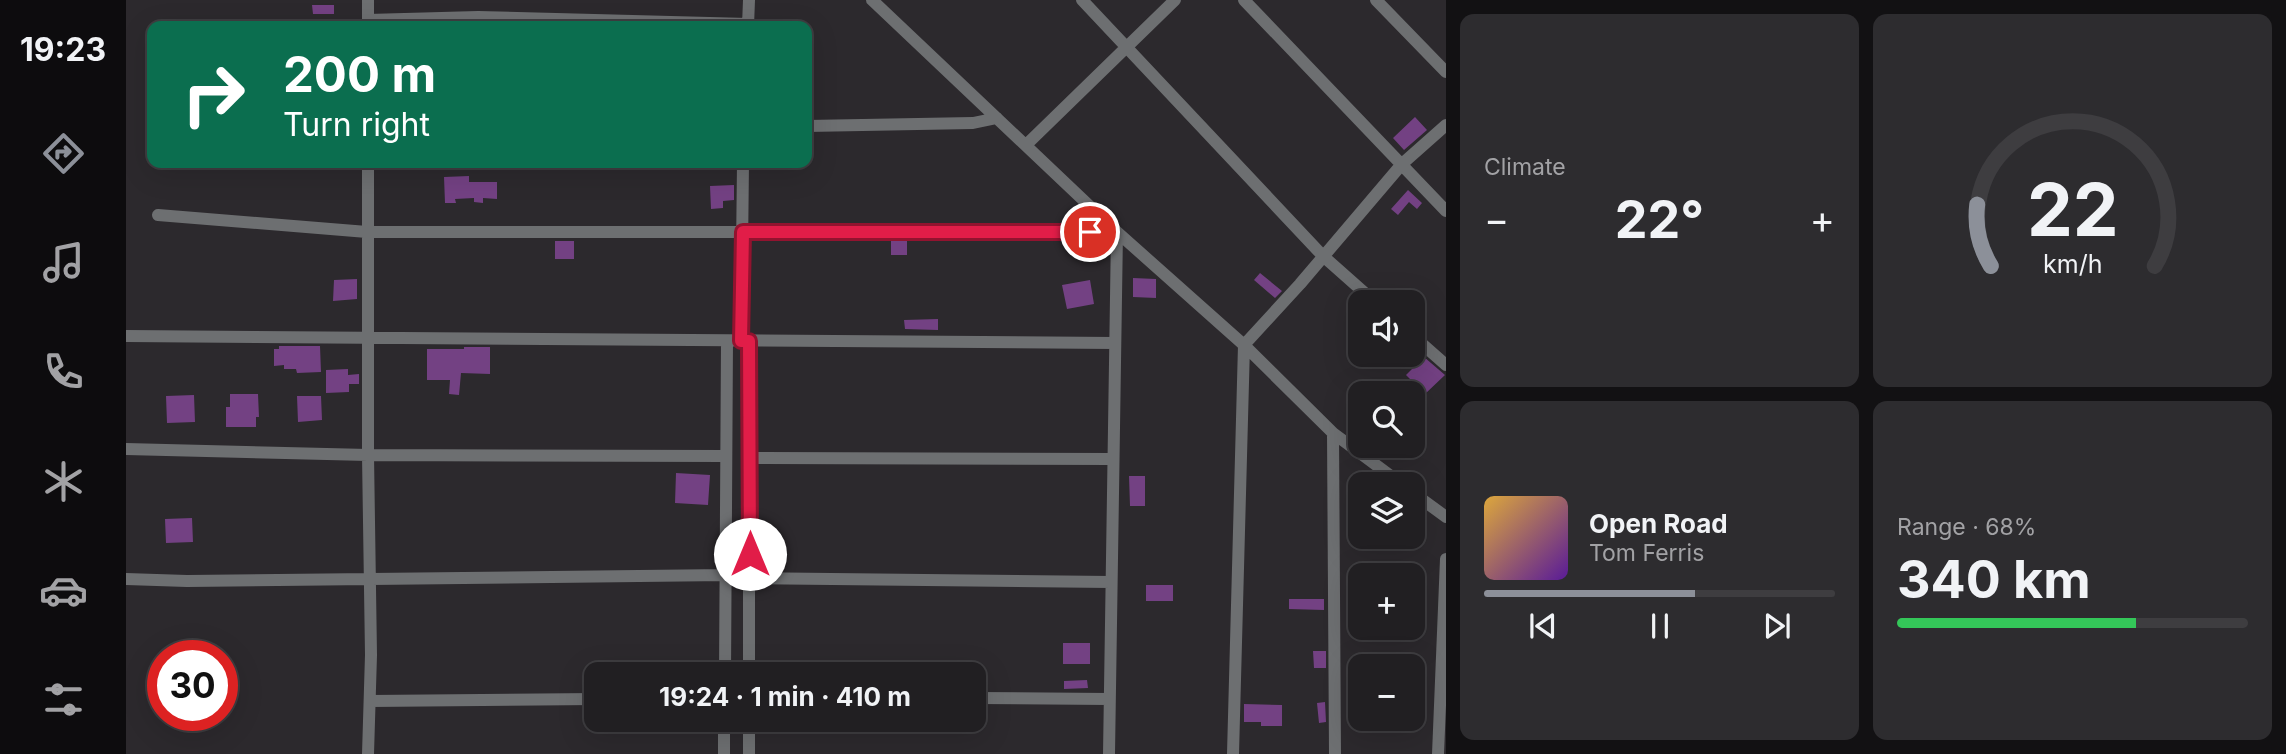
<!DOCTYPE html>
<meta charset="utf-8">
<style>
:root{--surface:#211f22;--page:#2d2c2f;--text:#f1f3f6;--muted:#a2a2a5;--line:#3e3d40;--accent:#8c9099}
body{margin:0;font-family:Inter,sans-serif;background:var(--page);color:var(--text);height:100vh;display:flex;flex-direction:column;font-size:26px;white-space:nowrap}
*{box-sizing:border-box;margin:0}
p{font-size:23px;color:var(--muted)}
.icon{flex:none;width:38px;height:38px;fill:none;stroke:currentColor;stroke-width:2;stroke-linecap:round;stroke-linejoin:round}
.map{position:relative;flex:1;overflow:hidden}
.drawer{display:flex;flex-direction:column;gap:14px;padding:14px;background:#121113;width:840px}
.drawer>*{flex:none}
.guide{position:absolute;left:21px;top:21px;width:665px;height:147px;border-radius:14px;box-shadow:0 7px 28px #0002,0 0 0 2px var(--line);background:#0b6e4f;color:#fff;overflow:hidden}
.tools{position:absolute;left:1222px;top:290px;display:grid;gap:14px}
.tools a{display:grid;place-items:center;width:77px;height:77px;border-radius:14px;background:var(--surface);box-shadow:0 7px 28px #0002,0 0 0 2px var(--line);font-size:35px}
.speed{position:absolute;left:21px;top:640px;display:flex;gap:14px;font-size:35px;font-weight:700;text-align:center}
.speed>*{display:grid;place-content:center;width:91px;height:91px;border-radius:50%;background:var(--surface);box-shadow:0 7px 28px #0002,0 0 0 2px var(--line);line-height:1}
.speed .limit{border:10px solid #d22;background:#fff;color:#111}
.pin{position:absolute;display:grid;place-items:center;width:60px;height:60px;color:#fff;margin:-30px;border:4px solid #fff;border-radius:50%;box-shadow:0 2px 7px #0007}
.me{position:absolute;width:77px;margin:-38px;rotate:0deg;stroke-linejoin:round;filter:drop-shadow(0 0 5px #0008)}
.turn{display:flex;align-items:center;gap:24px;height:147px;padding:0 21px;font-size:32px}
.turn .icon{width:91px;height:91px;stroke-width:2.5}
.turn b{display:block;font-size:49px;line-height:60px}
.big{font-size:52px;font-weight:700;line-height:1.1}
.drawer .widget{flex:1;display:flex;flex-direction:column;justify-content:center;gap:10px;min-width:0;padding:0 24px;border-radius:14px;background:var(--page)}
.drawer .dial{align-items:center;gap:0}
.dial svg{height:182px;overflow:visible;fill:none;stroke:var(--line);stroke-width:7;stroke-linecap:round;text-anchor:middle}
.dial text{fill:var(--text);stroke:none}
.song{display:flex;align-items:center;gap:21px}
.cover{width:84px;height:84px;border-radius:10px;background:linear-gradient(135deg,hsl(40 70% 55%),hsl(270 70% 35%))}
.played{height:7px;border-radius:4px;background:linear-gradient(90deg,var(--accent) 60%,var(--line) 60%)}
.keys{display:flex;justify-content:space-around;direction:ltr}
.heat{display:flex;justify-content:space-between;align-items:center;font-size:38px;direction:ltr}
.charge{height:10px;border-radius:5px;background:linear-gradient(90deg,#34c759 68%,var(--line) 0)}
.drawer .tiles{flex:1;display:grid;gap:14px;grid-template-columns:repeat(2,1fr)}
.trip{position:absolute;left:458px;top:662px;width:402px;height:70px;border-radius:14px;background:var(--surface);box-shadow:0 7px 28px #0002,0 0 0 2px var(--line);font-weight:700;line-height:70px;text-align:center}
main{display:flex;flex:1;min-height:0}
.tab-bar{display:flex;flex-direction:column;width:126px;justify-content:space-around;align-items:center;background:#0d0c0e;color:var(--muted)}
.tab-bar .icon{width:49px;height:49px}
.tab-bar .current{color:var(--accent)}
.tab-bar b{font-size:32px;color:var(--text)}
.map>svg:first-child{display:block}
</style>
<main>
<nav class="tab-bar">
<b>19:23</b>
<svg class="icon current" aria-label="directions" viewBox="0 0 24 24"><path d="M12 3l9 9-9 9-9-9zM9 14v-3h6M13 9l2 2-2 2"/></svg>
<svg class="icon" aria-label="music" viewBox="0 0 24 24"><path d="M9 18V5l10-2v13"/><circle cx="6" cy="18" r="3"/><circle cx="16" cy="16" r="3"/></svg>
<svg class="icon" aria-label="phone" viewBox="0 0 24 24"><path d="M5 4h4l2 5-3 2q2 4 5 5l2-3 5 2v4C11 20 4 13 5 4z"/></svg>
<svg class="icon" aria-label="climate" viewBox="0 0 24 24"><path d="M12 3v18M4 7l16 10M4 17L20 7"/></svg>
<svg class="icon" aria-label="car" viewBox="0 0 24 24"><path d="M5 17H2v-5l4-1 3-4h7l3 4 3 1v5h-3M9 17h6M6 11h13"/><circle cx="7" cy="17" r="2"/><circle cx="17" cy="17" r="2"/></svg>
<svg class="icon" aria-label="filters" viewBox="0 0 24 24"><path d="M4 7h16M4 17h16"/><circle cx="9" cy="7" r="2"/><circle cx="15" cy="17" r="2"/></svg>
</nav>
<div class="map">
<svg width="1320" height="754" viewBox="0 0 1320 754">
<rect width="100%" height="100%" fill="#2c292d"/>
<!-- building -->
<path fill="#734183" d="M186,5H208V14H187Z
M1289,117L1301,130L1278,150L1267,138Z
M343,176V182H371V199L357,198V203L348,202V198L329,199L330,203H319L318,177Z
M608,185V200L597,201V208L585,209L584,186Z
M1282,190L1296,203L1291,209L1283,202L1272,215L1265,209Z
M429,241H448V259H429Z
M765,241H781V255H765Z
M1134,273L1156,291L1149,298L1128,280Z
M1007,278L1030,279V298L1007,297Z
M231,279V299L207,301L208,280Z
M964,280L968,304L941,309L936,285Z
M812,319V330L779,329L778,320Z
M153,346H194L195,372L171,373L170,369H158V365L148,366V349H153Z
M338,347H364V374L335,373L333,395L323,394L324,380H301V349H338Z
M1298,357L1319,375L1299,394L1280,375Z
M222,369V375L233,374V384H223V392L200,393V370Z
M104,394H132L133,417H130V427H100V407H104Z
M68,395L69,422L41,423L40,396Z
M171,396H195L196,420L172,422Z
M550,473L584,475L582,505L549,503Z
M1003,476H1019V506H1004Z
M66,518L67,542L40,543L39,519Z
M1020,585H1047V601H1020Z
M1163,599H1198V610L1163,609Z
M937,643H964V664H937Z
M1187,651H1200V668H1188Z
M961,680L962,688L938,689V681Z
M1199,702L1200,722L1193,723L1191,703Z
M1118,704L1156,705V726H1135V722H1118Z
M505,719H528V733L506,734Z"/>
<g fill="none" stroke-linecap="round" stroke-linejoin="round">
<!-- minor -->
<path stroke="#6d6f71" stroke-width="12" d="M746,0L991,232L1118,345L1207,433L1277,485
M956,0L1197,256L1250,303
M1118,0L1320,211
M1250,0L1320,72
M242,20L352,17L622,24
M242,26V0
M622,26L623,0
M681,126L847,123L871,118
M900,145L1049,0
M242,163V455L245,655L242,754
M32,215L241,232H991L983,754
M1286,335L1320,365
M0,336L989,343
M615,341L617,163
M623,341V674
M1207,433L1209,754
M0,449L242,455L600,456
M623,458L987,459
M1286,492L1320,517
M624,578L985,582
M0,579L61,581L600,575
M599,674L601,341
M849,698L983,699
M244,701L471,699
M598,754V719
M623,754V719
M1107,754L1118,345L1174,284L1276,164L1320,125
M1312,754L1320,559"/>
</g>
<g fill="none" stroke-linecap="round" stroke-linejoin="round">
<defs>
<path id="route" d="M624,554L623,341H615L617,232H964"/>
</defs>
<!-- route casing -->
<use href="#route" stroke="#92132f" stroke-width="18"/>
<!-- route -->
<use href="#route" stroke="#e11d48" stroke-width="12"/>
</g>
</svg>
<div class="tools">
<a><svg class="icon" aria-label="sound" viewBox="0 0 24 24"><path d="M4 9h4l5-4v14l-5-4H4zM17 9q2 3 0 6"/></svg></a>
<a><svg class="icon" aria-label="search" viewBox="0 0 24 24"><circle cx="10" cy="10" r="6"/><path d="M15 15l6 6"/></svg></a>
<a><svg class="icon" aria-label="layers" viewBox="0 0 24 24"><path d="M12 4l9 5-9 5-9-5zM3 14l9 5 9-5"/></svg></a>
<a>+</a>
<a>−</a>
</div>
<div class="speed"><div class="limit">30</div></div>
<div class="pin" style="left:964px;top:232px;background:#d93025"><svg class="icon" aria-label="arrive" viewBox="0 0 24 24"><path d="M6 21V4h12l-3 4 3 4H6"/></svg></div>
<svg class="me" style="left:624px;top:554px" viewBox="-20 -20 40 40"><circle r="19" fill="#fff"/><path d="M0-13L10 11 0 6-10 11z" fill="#e11d48"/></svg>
<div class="trip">19:24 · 1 min · 410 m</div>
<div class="guide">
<div class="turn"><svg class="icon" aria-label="right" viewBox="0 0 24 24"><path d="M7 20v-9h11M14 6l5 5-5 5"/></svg><div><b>200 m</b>Turn right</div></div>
</div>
</div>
<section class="drawer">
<div class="tiles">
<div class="widget"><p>Climate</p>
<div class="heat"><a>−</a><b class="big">22°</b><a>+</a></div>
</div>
<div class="widget dial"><svg viewBox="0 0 100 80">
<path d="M14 69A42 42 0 1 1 86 69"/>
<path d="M14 69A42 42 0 0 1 8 42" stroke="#8c9099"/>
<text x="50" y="56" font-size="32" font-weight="700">22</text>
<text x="50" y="72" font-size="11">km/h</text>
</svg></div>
<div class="widget">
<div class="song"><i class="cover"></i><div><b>Open Road</b><p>Tom Ferris</p></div></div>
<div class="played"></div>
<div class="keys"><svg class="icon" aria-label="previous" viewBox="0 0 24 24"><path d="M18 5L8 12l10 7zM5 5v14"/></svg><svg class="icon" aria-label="pause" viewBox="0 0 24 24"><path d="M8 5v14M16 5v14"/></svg><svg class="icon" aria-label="next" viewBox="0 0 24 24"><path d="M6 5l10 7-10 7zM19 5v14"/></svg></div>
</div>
<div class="widget"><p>Range · 68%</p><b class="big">340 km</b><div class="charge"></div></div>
</div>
</section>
</main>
